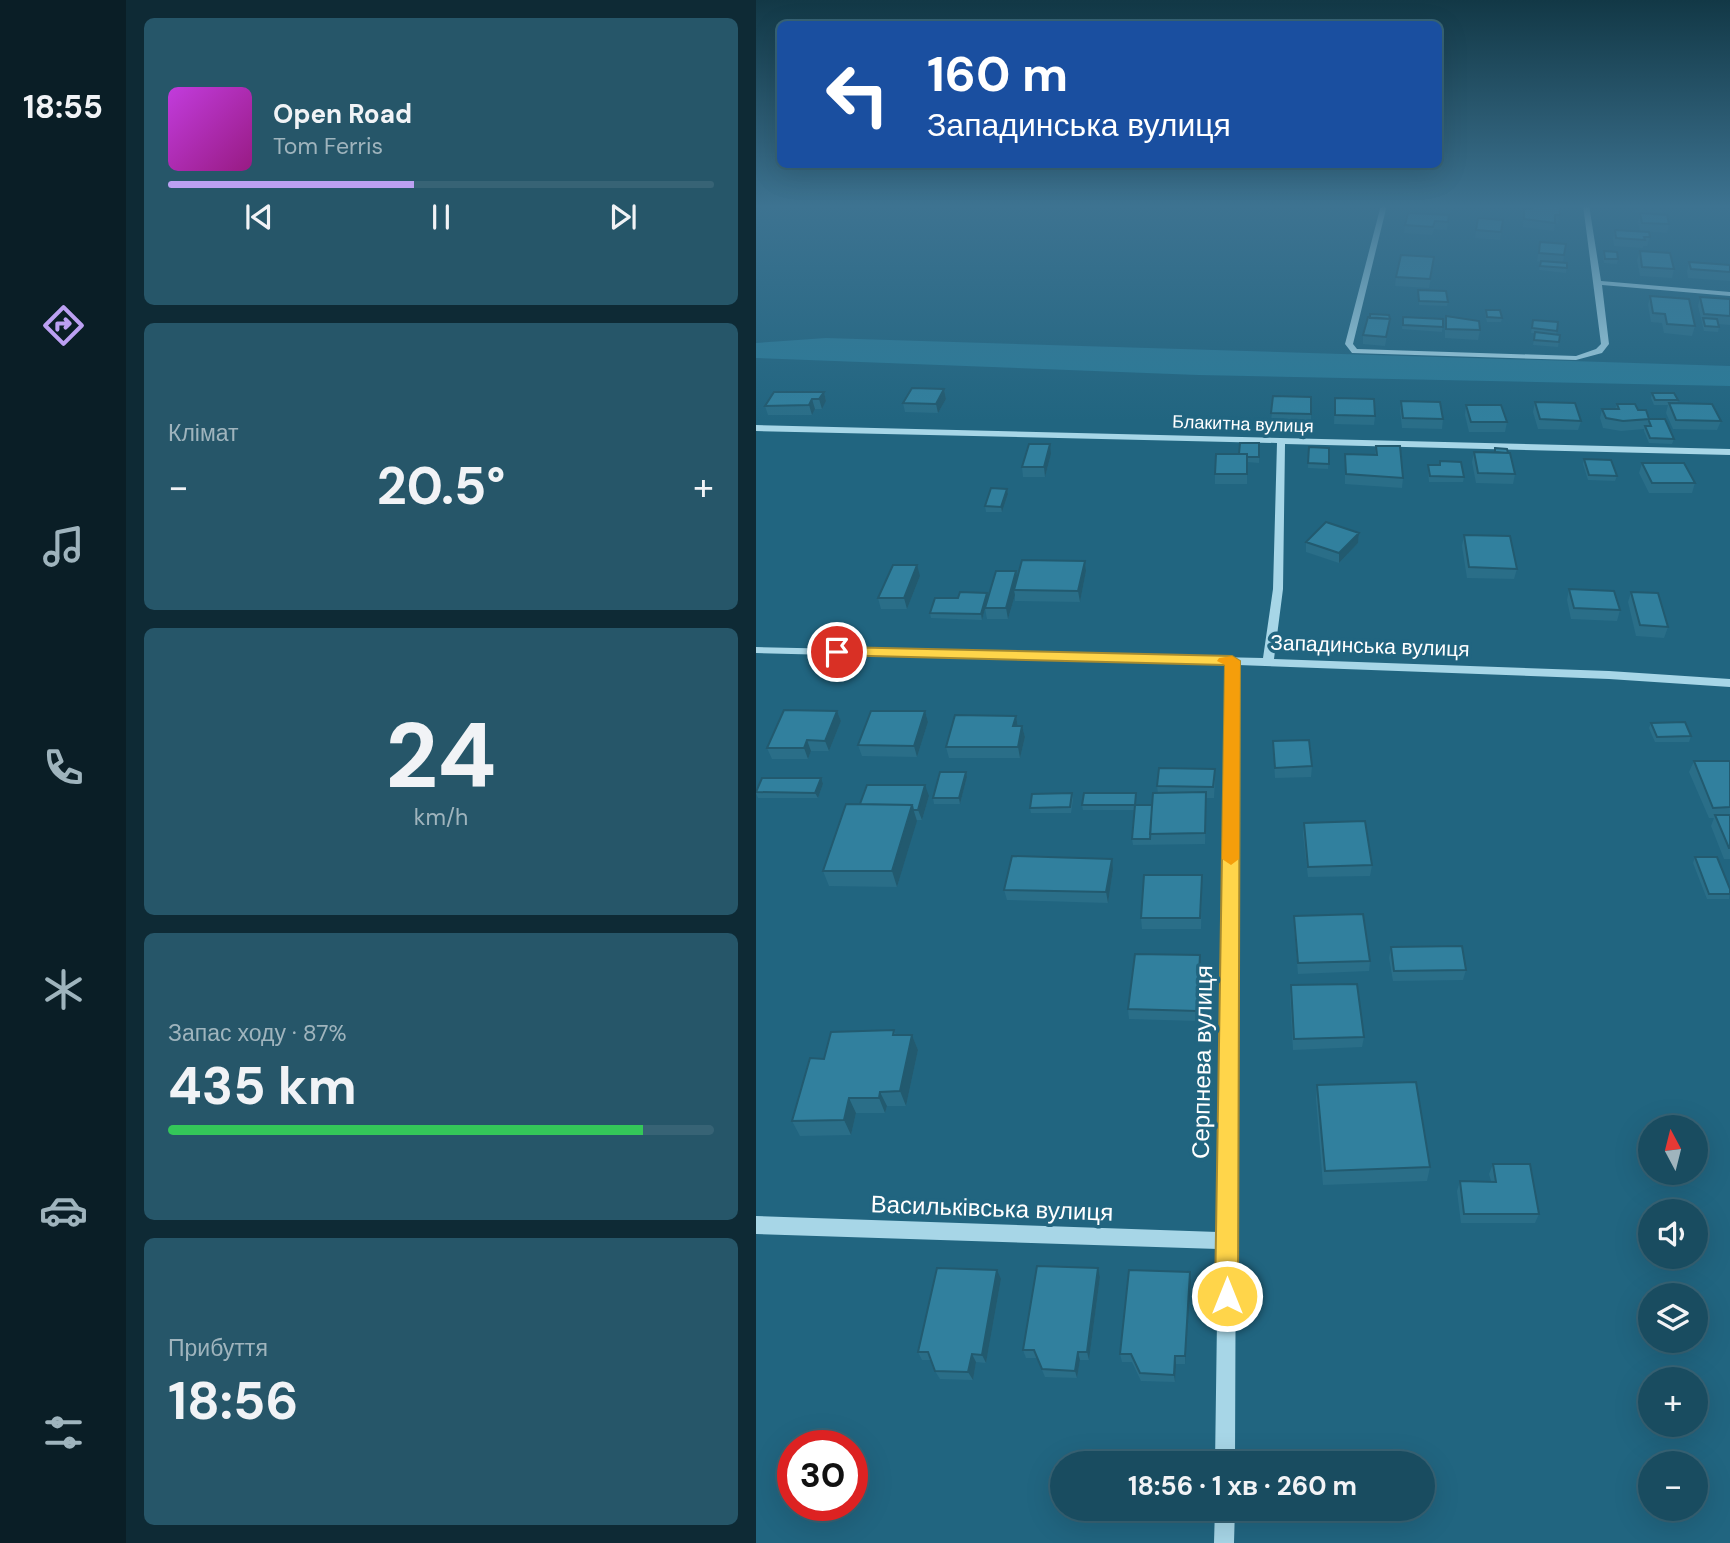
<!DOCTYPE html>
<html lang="uk">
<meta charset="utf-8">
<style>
:root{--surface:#194c60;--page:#265669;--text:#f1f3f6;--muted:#9fb4bd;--line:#376375;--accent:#bca0f2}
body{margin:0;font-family:"DM Sans",sans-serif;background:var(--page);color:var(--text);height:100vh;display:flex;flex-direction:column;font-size:26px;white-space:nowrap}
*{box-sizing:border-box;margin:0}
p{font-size:23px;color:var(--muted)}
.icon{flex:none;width:38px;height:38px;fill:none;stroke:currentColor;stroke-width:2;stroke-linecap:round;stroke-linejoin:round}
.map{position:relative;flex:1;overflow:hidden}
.sheet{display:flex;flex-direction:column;gap:18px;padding:18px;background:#0e2a35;width:630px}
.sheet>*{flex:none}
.banner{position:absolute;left:21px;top:21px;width:665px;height:147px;border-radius:10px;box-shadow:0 7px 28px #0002,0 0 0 2px var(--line);background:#1a4fa0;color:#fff;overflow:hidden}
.needle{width:46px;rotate:353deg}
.tools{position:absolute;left:882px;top:1115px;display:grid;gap:14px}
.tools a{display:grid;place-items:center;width:70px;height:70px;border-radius:50%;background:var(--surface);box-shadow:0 7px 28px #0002,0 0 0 2px var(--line);font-size:35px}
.speed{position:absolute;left:21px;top:1430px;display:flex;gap:14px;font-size:35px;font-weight:700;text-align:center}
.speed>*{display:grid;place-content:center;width:91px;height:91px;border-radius:50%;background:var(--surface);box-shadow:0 7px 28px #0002,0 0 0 2px var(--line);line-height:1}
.speed .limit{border:10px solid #d22;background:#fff;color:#111}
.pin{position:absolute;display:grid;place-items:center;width:60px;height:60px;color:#fff;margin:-30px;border:4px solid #fff;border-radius:50%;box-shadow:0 2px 7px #0007}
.me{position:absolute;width:77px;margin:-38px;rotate:0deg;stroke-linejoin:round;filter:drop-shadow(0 0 5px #0008)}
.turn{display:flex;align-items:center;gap:24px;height:147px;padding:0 35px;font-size:32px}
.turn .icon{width:91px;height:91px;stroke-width:2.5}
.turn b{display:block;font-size:49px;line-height:60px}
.big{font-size:52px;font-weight:700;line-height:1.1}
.sheet .tile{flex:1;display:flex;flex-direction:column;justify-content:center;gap:10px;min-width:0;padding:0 24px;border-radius:10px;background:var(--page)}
.sheet .dial{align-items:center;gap:0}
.dial b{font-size:91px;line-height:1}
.song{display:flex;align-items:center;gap:21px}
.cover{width:84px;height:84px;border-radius:10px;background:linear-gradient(135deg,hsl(290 70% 55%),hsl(310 70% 35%))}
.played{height:7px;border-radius:4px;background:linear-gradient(90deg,var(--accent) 45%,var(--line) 45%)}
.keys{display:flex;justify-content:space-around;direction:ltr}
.heat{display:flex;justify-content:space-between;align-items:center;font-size:38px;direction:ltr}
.charge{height:10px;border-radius:5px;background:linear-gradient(90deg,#34c759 87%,var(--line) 0)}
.trip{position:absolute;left:294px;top:1451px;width:385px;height:70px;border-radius:35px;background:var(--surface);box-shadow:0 7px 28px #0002,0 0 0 2px var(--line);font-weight:700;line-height:70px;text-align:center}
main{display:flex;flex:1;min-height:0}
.tabs{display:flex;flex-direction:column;width:126px;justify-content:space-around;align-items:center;background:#0a1e26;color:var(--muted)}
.tabs .icon{width:49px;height:49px}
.tabs .active{color:var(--accent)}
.tabs b{font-size:32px;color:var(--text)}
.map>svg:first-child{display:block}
</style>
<main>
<nav class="tabs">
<b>18:55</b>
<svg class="icon active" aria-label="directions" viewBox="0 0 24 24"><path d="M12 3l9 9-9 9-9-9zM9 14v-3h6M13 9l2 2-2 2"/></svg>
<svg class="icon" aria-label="music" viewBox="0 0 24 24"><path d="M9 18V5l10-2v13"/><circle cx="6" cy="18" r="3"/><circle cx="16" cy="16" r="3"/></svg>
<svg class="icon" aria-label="phone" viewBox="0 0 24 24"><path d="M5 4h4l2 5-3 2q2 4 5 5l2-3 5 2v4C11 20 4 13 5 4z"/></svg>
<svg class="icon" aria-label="climate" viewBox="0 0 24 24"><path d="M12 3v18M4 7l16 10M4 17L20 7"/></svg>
<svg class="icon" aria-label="car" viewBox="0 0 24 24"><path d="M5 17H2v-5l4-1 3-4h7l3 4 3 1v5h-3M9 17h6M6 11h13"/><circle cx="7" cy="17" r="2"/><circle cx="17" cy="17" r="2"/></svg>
<svg class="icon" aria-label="filters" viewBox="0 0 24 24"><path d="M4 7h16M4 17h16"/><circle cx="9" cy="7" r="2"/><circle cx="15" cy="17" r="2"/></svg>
</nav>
<section class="sheet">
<div class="tile">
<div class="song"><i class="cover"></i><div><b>Open Road</b><p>Tom Ferris</p></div></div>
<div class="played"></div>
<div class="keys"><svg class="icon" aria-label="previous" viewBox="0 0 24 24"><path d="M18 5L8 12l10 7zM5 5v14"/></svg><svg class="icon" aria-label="pause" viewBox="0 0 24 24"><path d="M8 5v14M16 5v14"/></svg><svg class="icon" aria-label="next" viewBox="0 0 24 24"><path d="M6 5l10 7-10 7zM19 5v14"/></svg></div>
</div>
<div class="tile"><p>Клімат</p>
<div class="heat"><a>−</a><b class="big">20.5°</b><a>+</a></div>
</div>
<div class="tile dial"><b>24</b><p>km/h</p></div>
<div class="tile"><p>Запас ходу · 87%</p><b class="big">435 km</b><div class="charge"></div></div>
<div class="tile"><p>Прибуття</p><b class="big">18:56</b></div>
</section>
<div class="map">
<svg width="974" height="1543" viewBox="0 0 974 1543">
<rect width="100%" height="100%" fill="#216580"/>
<!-- green -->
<path fill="#2b7b98" d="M70,338L974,366V386L442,375L0,358V343Z"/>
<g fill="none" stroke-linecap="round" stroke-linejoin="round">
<!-- minor -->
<path fill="#a7d6e7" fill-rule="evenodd" d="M625,205H631L597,344L601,349L820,356L840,349L845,344L827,205H833L845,281L974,292V296L846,285L853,344L846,353L820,360L596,353L589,344Z
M0,425L974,449V455L529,444L527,589L518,659L853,671L974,679V687L853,679L482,665L479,1463H459L462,1249L0,1234V1216L462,1232L470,665L0,653V647L507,658L517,589L521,443L0,431Z
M459,1508H479L478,1543H458Z"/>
</g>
<!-- wall -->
<path fill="#2a6e88" d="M667,205H700V210L667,208Z
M763,205H809L808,209L804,208L802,224L799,223L798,231L767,227L768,209H775L776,207Z
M878,205H908V207L906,215L879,213Z
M884,213L913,224L911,233L884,231L882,222Z
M693,215L691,230L678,229L676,235L648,233L649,225Z
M722,218L747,220L744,240L719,238Z
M859,230L894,237L891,246H887V248L858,246L857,238Z
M784,242L808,255L807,263H811L810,273L783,270L784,262L781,261Z
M848,251L862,259L861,264L848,263L847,256Z
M884,251L918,269L916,278L884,276L881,260Z
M933,262L974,265V281L932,278L931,271Z
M677,266L673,288L639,286L640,277Z
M662,290L692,302L691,306L663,305Z
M894,296L939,326L936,336L908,333L906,323L895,322L892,305Z
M944,297L974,299V325L962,324L963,327L962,332L948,331L942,306Z
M730,310L746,318L745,322H731L729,314Z
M690,316L724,330L722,340L689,338V325Z
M647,317L687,319L686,332L646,329Z
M634,319L629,346L607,344V335Z
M777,320L802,322L800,335H804L802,347L777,345L779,333H775Z
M188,389L190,399L182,413L149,412L147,403Z
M68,392L70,401L66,409H59L56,415H12L9,406Z
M896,393L922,400L921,404L965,421L961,430L917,429L910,413L912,405H898L895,398Z
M517,396L555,397V424L515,423Z
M579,398L619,416L618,425L578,424Z
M645,401L687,419L686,429L646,428L644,410Z
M779,402L825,421L822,430L782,429L777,412Z
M861,404L882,410L918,439L916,444L893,443L888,431V429L865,431L847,428L844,418L846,409H859Z
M710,405L751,422L749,432H713L709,415Z
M503,443V463L491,462V484H459V474Z
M620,446L647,478L646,488L589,484V454L619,455Z
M553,447L573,448L572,469L552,468Z
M739,448L759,474L757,484L720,483L716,462L718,452H738Z
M295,454L289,477H267L266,467Z
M828,459L861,476L859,481L832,480L827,464Z
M684,461L708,477L707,482H673L672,470V465H683Z
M886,463L939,483L936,493H893L883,473Z
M251,489L252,494L246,512H230L229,506Z
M603,533L602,543L583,563L550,552V542Z
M708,535L761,569L758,579L711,578L706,546Z
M329,561L330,571L324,602L259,601V595L252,619H231L229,608L261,577Z
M164,576L151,609H125L122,598Z
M813,589L864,610L861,621L815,619L811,600Z
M875,592L912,627L908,638L880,636L872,602Z
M202,598H232L226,620L175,618L174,613Z
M81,711L85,721L73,751H55L52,759H16L11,748Z
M169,711L172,722L161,757L106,756L102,745Z
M260,716L262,726H266L269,737L264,758H193L190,747Z
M895,723L935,736L933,742H899L893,728Z
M517,741L556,766L555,777L519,778Z
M938,761H974V859H968L955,826L958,818H953L933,772Z
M210,772L211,777L204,804H178L177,798Z
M459,780L458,798H450L449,844L377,845L376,839L379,810H327L326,805L380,793V805H396L402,793L401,786Z
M67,784L62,798H2L0,793V791Z
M316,793L317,799L315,813H275L274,808Z
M173,796L166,820H161L141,887L73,886L67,871L104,804Z
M548,823L616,865L614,876L552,877L547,834Z
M939,857L974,889L973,899H951L937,863Z
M357,870L352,903L251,900L248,890Z
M446,885L445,929H386L385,918Z
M538,916L614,961L613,971L542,974L538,927Z
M635,947L710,970L707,980L637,981L633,958Z
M445,965L441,1021L373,1019L372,1009Z
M535,985L608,1037L606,1047L537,1050L534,996Z
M138,1030L140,1035H156L162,1050L150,1106H131L129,1113H100L95,1135L44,1136L36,1121L68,1059Z
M561,1085L674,1167L671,1181L567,1185L560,1099Z
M737,1164L783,1214L779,1223H705L701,1191L704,1181H735L733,1174Z
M342,1268L344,1277L333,1360H324L321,1378L289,1377L281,1358H270L267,1350Z
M245,1279L230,1363L220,1362L217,1380L184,1379L179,1371L175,1360H166L162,1352Z
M435,1281L429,1364H420L419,1382L385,1381L376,1362H366L364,1354Z"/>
<!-- shaded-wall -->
<path fill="#225a6f" d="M188,389L190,399L182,413L180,404Z
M68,392L70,401L66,409L63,399Z
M56,399L59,409L56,415L53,405Z
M294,444L295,454L289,477L288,467Z
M251,489L252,494L246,512L245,507Z
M603,533L602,543L583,563V553Z
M329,561L330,571L324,602L322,591Z
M161,565L164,576L151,609L148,598Z
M260,571L262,582L258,590L259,595L252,619L250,608Z
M231,593L232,598L226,620L225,614Z
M81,711L85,721L73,751L69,741Z
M169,711L172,722L161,757L158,746Z
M260,716L262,727L257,726Z
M266,726L269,737L264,758L262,747Z
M51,740L55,751L52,759L48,748Z
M210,772L211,777L204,804L203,798Z
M65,778L67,784L62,798L59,793Z
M169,785L173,796L166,820L162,810Z
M156,805L161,821L141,887L136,871Z
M356,859L357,870L352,903L350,892Z
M444,955L445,965L441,1021V1011Z
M156,1035L162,1050L150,1106L144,1091Z
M124,1092L131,1106L129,1113L123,1098Z
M93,1098L100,1113L95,1135L88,1120Z
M342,1268L344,1277L333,1360L331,1352Z
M241,1270L245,1279L230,1363L226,1355Z
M434,1272L435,1281L429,1364V1356Z
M322,1352L324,1360L321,1378L319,1371Z
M216,1354L220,1362L217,1380L212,1372Z
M419,1356L420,1364L419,1382L418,1375Z"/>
<!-- building -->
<path fill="#31809e" stroke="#225a6f" stroke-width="2" d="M776,205L804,206V215H799V223L768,219V209H776Z
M652,213L693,215L692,222L679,221L677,227L649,225Z
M884,213L911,215L913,224L886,223Z
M722,218L747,220L745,232L720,230Z
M859,230L893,232L894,237H888L889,240L860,238Z
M784,242L810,244L808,255L783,253Z
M848,251L861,252L862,259H849Z
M884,251L914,253L918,269L886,267Z
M645,255L678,257L674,279L640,277Z
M785,261L811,263V268L784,266Z
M933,262L974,265V272L935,269Z
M662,290L690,291L692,302L663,301Z
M894,296L933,299L939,326L911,324L909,314L897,313Z
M944,297L974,299V316L948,314Z
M730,310H744L746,318L731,317Z
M614,314L633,315L634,319L614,318Z
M690,316L723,321L724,330L690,329Z
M612,317L634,319L630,337L607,335Z
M647,317L687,319V327L647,325Z
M947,318L961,319L963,327L949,326Z
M777,320L802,322L801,331L776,328Z
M779,332L804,335L803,342L778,340Z
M156,388L188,389L180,404L147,403Z
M18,392H68L63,399H56L53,405L9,406Z
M896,393H918L922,400H899Z
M517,396L555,397V414L515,413Z
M579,398L618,399L619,416L579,415Z
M645,401L684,402L687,419L647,418Z
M779,402L819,403L825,421L784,419Z
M913,403L956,404L965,421L920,420Z
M861,404H879L882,410H890L893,419L867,421L850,418L846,409H863Z
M710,405H745L751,422H715Z
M893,419H909L918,439L894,438L889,426H895L893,421Z
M484,443H503V457H491V454H483Z
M273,444H294L288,467H266Z
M620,446H644L647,478L590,474L589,454L621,455Z
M553,447L573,448V464L552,463Z
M739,448L751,449L752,453L739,452Z
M718,452L754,453L759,474L722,473Z
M460,454H491V474H459Z
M828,459L855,460L861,476L833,475Z
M684,461L705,462L708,477L674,476L672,465H684Z
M886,463H928L939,483H896Z
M235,488L251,489L245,507L229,506Z
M570,522L603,533L583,553L550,542Z
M708,535L754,536L761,569L713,567Z
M266,560L329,561L322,591L258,590Z
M137,565H161L148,598H122Z
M240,571H260L250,608H229Z
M813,589L858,591L864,610L818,608Z
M204,592L231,593L225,614L174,613L179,598H202Z
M875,592L902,593L912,627L884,625Z
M28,710L81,711L69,741L51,740L48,748H11Z
M115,711H169L158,746L102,745Z
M199,715L260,716L257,726H266L262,747H190Z
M929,722L935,736L901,737L895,723Z
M553,740L556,766L519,768L517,741Z
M938,761H974V807L957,808Z
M403,768L459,769L457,787L401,786Z
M184,772H210L203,798H177Z
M6,778H65L59,793L0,792Z
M111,785H169L162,810H157L156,805L104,804Z
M450,792L449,833L394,834L397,793Z
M316,793L314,807L274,808L276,794Z
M328,793H380L379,805H396L394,839H376L379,805H326Z
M90,804L156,805L136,871H67Z
M959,815H974V848H973Z
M609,821L616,865L552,867L548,823Z
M256,856L356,859L350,892L248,890Z
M939,857H961L974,889V894H953Z
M388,875H446L444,918H385Z
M607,914L614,961L542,963L538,916Z
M706,946L710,970L638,971L635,947Z
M379,954L444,955L441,1011L372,1009Z
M601,984L608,1037L538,1039L535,985Z
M138,1030L137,1035H156L144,1091L124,1092L123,1098H93L88,1120L36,1121L54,1058L68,1059L75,1032Z
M660,1082L674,1167L569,1171L561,1085Z
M737,1164H774L783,1214H708L704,1181L740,1182Z
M281,1266L342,1268L331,1352H322L319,1371L286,1369L278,1350H267Z
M181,1268L241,1270L226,1355L216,1354L212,1372L179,1371L172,1352H162Z
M373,1270L434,1272L429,1356H419L418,1375L384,1373L375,1354H364Z"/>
<!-- sky -->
<linearGradient id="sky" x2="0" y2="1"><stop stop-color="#123846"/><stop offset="0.49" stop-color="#3d7391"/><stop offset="1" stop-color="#3d7391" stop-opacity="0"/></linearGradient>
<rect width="974" height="421" fill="url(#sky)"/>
<!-- route -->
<path fill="#ffd54a" stroke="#a68a30" stroke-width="2" d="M81,647L476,656L484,661L482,1296L479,1305L471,1308L462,1305L459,1296L469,665L76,655V649Z"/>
<!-- slow -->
<path fill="#f59e0b" d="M476,656L484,661L483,859L475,865L466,859L469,665L461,661L463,658Z"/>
<g text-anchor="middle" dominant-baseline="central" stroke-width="7" stroke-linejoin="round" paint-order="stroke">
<!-- far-street labels -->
<g font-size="18" fill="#fff" stroke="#216580">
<text transform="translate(487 424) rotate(2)">Блакитна вулиця</text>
</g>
<!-- street labels -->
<g font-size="21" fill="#fff" stroke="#216580">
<text transform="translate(614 646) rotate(2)">Западинська вулиця</text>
</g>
<!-- near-street labels -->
<g font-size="24" fill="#fff" stroke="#216580">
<text transform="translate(446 1062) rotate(-89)">Серпнева вулиця</text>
<text transform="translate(236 1208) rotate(2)">Васильківська вулиця</text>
</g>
</g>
</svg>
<div class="tools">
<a><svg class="needle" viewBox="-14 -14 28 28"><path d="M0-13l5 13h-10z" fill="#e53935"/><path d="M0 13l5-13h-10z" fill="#9fb4bd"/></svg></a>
<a><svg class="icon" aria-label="sound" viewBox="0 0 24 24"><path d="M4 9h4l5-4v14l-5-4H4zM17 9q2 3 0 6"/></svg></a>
<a><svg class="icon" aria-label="layers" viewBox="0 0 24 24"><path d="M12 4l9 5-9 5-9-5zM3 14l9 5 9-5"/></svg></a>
<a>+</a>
<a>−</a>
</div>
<div class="speed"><div class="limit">30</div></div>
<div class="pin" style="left:81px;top:652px;background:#d93025"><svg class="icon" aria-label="arrive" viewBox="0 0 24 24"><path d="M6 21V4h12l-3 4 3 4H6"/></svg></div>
<svg class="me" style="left:471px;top:1296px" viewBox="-20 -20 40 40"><circle r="17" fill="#ffd54a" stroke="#fff" stroke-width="3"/><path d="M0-11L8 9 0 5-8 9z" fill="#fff"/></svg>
<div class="trip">18:56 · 1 хв · 260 m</div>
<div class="banner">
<div class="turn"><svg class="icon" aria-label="left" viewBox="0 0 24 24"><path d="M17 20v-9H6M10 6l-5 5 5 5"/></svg><div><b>160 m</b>Западинська вулиця</div></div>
</div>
</div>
</main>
